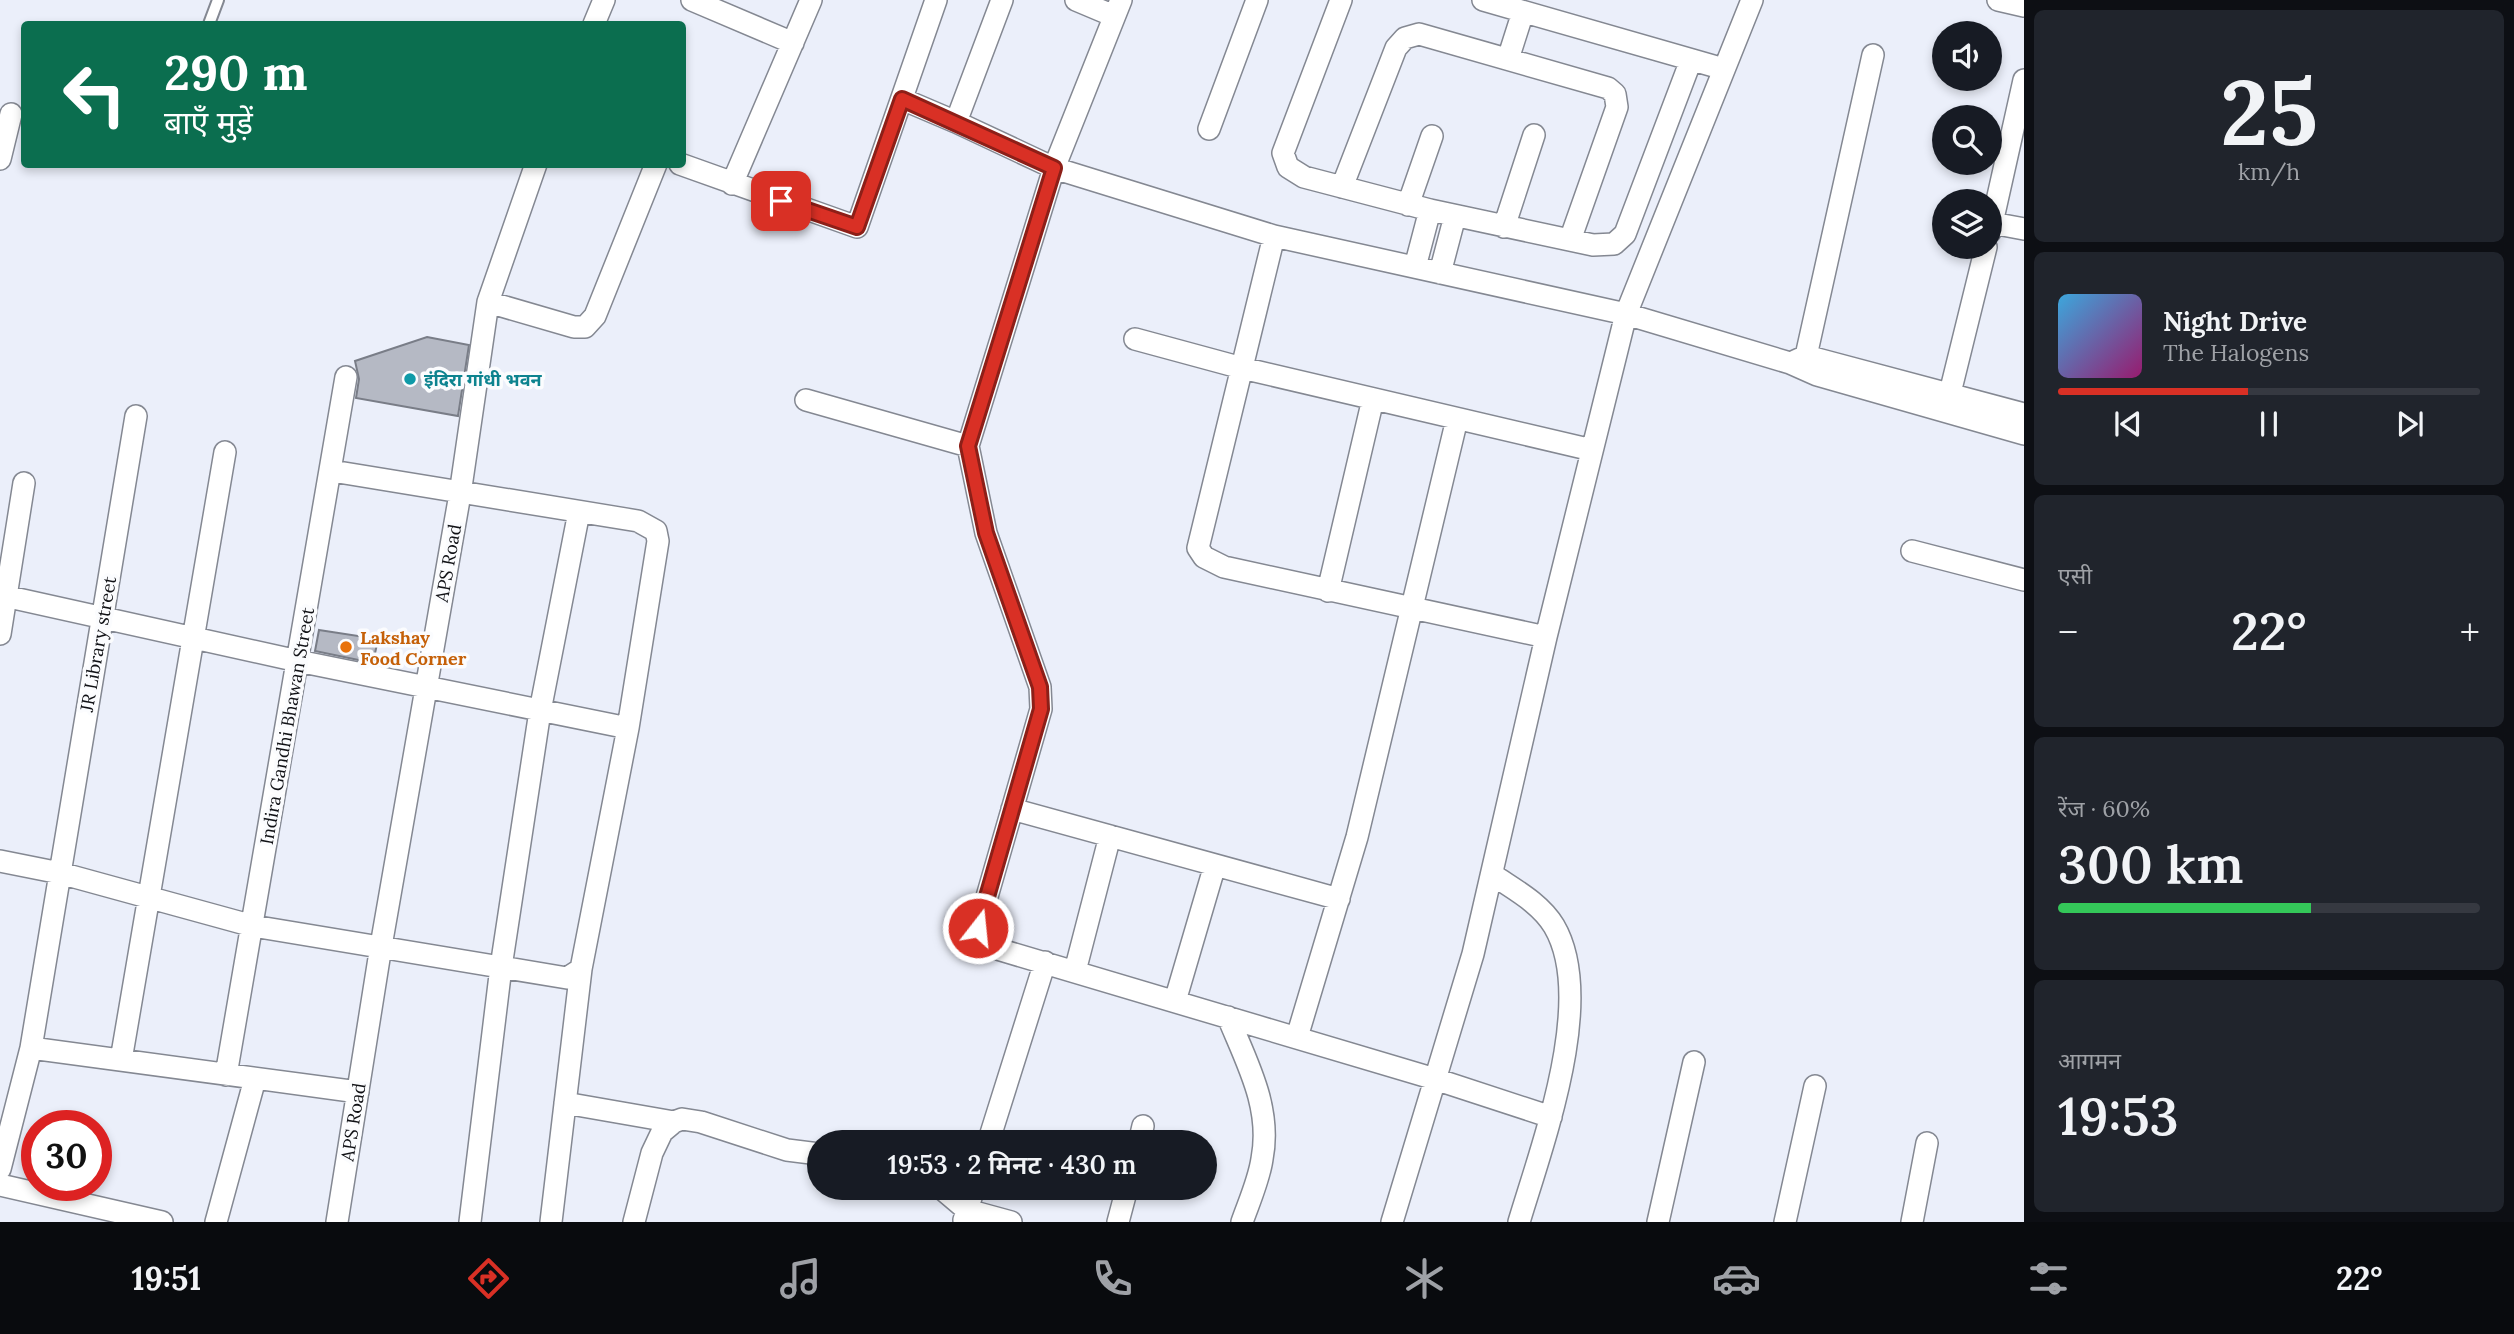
<!DOCTYPE html>
<html lang="hi">
<meta charset="utf-8">
<style>
:root{--surface:#171b24;--page:#20242c;--text:#f1f3f6;--muted:#9ea1a6;--line:#363941;--accent:#d93025}
body{margin:0;font-family:Lora,"Noto Sans Devanagari",serif;background:var(--page);color:var(--text);height:100vh;display:flex;flex-direction:column;font-size:26px;white-space:nowrap}
*{box-sizing:border-box;margin:0}
p{font-size:23px;color:var(--muted)}
.icon{flex:none;width:38px;height:38px;fill:none;stroke:currentColor;stroke-width:2;stroke-linecap:round;stroke-linejoin:round}
.map{position:relative;flex:1;overflow:hidden}
.drawer{display:flex;flex-direction:column;gap:10px;padding:10px;background:#0d0f14;width:490px}
.drawer>*{flex:none}
.top-card{position:absolute;left:21px;top:21px;width:665px;height:147px;border-radius:7px;box-shadow:0 4px 10px #0003;background:#0b6e4f;color:#fff;overflow:hidden}
.fabs{position:absolute;left:1932px;top:21px;display:grid;gap:14px}
.fabs a{display:grid;place-items:center;width:70px;height:70px;border-radius:50%;background:var(--surface);box-shadow:0 4px 10px #0003;font-size:35px}
.speed{position:absolute;left:21px;top:1110px;display:flex;gap:14px;font-size:35px;font-weight:700;text-align:center}
.speed>*{display:grid;place-content:center;width:91px;height:91px;border-radius:50%;background:var(--surface);box-shadow:0 4px 10px #0003;line-height:1}
.speed .limit{border:10px solid #d22;background:#fff;color:#111}
.pin{position:absolute;display:grid;place-items:center;width:60px;height:60px;color:#fff;margin:-30px;border-radius:14px;box-shadow:0 4px 10px #0006}
.me{position:absolute;width:77px;margin:-38px;rotate:16deg;stroke-linejoin:round;filter:drop-shadow(0 0 5px #0008)}
.turn{display:flex;align-items:center;gap:24px;height:147px;padding:0 28px;font-size:32px}
.turn .icon{width:91px;height:91px;stroke-width:2.5}
.turn b{display:block;font-size:49px;line-height:60px}
.big{font-size:52px;font-weight:600;line-height:1.1}
.drawer .tile{flex:1;display:flex;flex-direction:column;justify-content:center;gap:10px;min-width:0;padding:0 24px;border-radius:10px;background:var(--page)}
.drawer .dial{align-items:center;gap:0}
.dial b{font-size:91px;line-height:1}
.song{display:flex;align-items:center;gap:21px}
.cover{width:84px;height:84px;border-radius:10px;background:linear-gradient(135deg,hsl(200 70% 55%),hsl(320 70% 35%))}
.played{height:7px;border-radius:4px;background:linear-gradient(90deg,var(--accent) 45%,var(--line) 45%)}
.keys{display:flex;justify-content:space-around;direction:ltr}
.heat{display:flex;justify-content:space-between;align-items:center;font-size:38px;direction:ltr}
.charge{height:10px;border-radius:5px;background:linear-gradient(90deg,#34c759 60%,var(--line) 0)}
.trip{position:absolute;left:807px;top:1130px;width:410px;height:70px;border-radius:35px;background:var(--surface);box-shadow:0 4px 10px #0003;font-weight:600;line-height:70px;text-align:center}
.tab-bar{display:flex;height:112px;justify-content:space-around;align-items:center;background:#090b0e;color:var(--muted)}
.tab-bar .icon{width:49px;height:49px}
.tab-bar .active{color:var(--accent)}
.tab-bar b{font-size:32px;color:var(--text)}
main{display:flex;flex:1;min-height:0}
.map>svg:first-child{display:block}
</style>
<main>
<div class="map">
<svg width="2024" height="1222" viewBox="0 0 2024 1222">
<rect width="100%" height="100%" fill="#ebeffa"/>
<!-- building -->
<path fill="#b5b9c4" stroke="#797d87" stroke-width="2" d="M427,337L469,345L458,416L356,398L359,379L355,361Z
M319,630L378,639L373,663L315,651Z"/>
<g fill="none" stroke-linecap="round" stroke-linejoin="round">
<defs>
<path id="lane" d="M209,24L218,0"/>
<path id="street" d="M692,0L793,43
M1076,0L1114,16
M1341,0L1283,153L1288,167L1304,177L1430,210L1593,245L1614,244L1625,234L1691,60
M1483,0L1724,69
M1998,0L2024,6
M594,24L604,0
M1508,59L1523,12
M902,99L956,122L1002,0
M956,122L1054,168L1274,236L1626,314L1790,363L1817,375L2024,434
M1209,129L1257,0
M0,159L11,114
M680,164L857,227L936,0
M732,184L811,0
M1342,187L1396,48L1405,38L1419,34L1608,88L1615,94L1617,107L1570,240
M1408,205L1432,136
M1992,223L2024,229
M1504,227L1534,135
M1990,232L2024,80
M1274,236L1198,548L1204,557L1224,567L1546,637
M1415,267L1430,210
M1440,273L1455,216
M488,302L536,164
M1135,339L1242,368L1592,450
M1806,356L1873,55
M1795,361L1806,356L2024,414
M1950,393L1986,247
M806,400L968,446L1054,168L1121,0
M968,446L986,533L1040,687L1041,709L978,928L987,943L994,948L1435,1079L1551,1117
M1912,551L2024,580
M1328,591L1373,399
M0,595L298,661L628,728
M0,634L24,483
M1012,809L1339,899
M0,861L60,873L253,926L567,978L581,969L628,728L658,541L656,531L638,521L332,471
M1493,875C1515,890 1540,903 1554,926C1597,999 1542,1145 1519,1222
M1075,971L1110,836
M1175,1001L1215,865
M1228,1017C1247,1063 1272,1108 1262,1159C1259,1180 1249,1202 1242,1222
M1297,1037L1357,837L1457,419
M31,1048L358,1092
M121,1060L225,452
M226,1075L346,377
M565,1103L674,1122
M988,1143L1045,962
M1139,1143L1143,1126
M0,1169L31,1048L136,416
M0,1185L162,1222
M941,1188L967,1210L1011,1222
M964,1220L974,1188
M216,1222L255,1079
M337,1222L381,946L460,494L488,302L574,327H585L595,316L656,164
M470,1222L501,967L540,711L579,512
M551,1222L581,969
M634,1222L652,1153L662,1132L674,1122L682,1119L701,1122L787,1150L819,1154
M1118,1222L1127,1188
M1392,1222L1473,954L1546,637L1626,314L1752,0
M1658,1222L1694,1062
M1785,1222L1815,1086
M1912,1222L1927,1143"/>
</defs>
<!-- lane casing -->
<use href="#lane" stroke="#848892" stroke-width="14"/>
<!-- street casing -->
<use href="#street" stroke="#848892" stroke-width="24"/>
<!-- lane -->
<use href="#lane" stroke="#fff" stroke-width="10"/>
<!-- street -->
<use href="#street" stroke="#fff" stroke-width="21"/>
</g>
<g fill="none" stroke-linecap="round" stroke-linejoin="round">
<defs>
<path id="route" d="M781,201L857,227L902,99L1054,168L968,446L986,533L1040,687L1041,709L978,928"/>
</defs>
<!-- route casing -->
<use href="#route" stroke="#8d1f18" stroke-width="18"/>
<!-- route -->
<use href="#route" stroke="#d93025" stroke-width="12"/>
</g>
<!-- markers -->
<circle fill="#0f9aa8" stroke="#fbfcfe" stroke-width="2.5" cx="410" cy="379" r="7"/>
<circle fill="#e8710a" stroke="#fbfcfe" stroke-width="2.5" cx="346" cy="647" r="7"/>
<g text-anchor="middle" dominant-baseline="central" stroke-width="7" stroke-linejoin="round" paint-order="stroke">
<!-- culture labels -->
<g font-size="18" font-weight="bold" fill="#0d838f" stroke="#fbfcfe" text-anchor="start">
<text x="424" y="379">इंदिरा गांधी भवन</text>
</g>
<!-- street labels -->
<g font-size="18" fill="#101115" stroke="#fbfcfe">
<text transform="translate(448 563) rotate(-80)">APS Road</text>
<text transform="translate(98 644) rotate(-80)">JR Library street</text>
<text transform="translate(287 726) rotate(-80)">Indira Gandhi Bhawan Street</text>
<text transform="translate(353 1122) rotate(-81)">APS Road</text>
</g>
<!-- food labels -->
<g font-size="18" font-weight="bold" fill="#c56008" stroke="#fbfcfe" text-anchor="start">
<text x="360" y="637">Lakshay<tspan x="360" dy="21">Food Corner</tspan></text>
</g>
</g>
</svg>
<div class="fabs">
<a><svg class="icon" aria-label="sound" viewBox="0 0 24 24"><path d="M4 9h4l5-4v14l-5-4H4zM17 9q2 3 0 6"/></svg></a>
<a><svg class="icon" aria-label="search" viewBox="0 0 24 24"><circle cx="10" cy="10" r="6"/><path d="M15 15l6 6"/></svg></a>
<a><svg class="icon" aria-label="layers" viewBox="0 0 24 24"><path d="M12 4l9 5-9 5-9-5zM3 14l9 5 9-5"/></svg></a>
</div>
<div class="speed"><div class="limit">30</div></div>
<div class="pin" style="left:781px;top:201px;background:#d93025"><svg class="icon" aria-label="arrive" viewBox="0 0 24 24"><path d="M6 21V4h12l-3 4 3 4H6"/></svg></div>
<svg class="me" style="left:978px;top:928px" viewBox="-20 -20 40 40"><circle r="17" fill="#d93025" stroke="#fff" stroke-width="3"/><path d="M0-11L8 9 0 5-8 9z" fill="#fff"/></svg>
<div class="trip">19:53 · 2 मिनट · 430 m</div>
<div class="top-card">
<div class="turn"><svg class="icon" aria-label="left" viewBox="0 0 24 24"><path d="M17 20v-9H6M10 6l-5 5 5 5"/></svg><div><b>290 m</b>बाएँ मुड़ें</div></div>
</div>
</div>
<section class="drawer">
<div class="tile dial"><b>25</b><p>km/h</p></div>
<div class="tile">
<div class="song"><i class="cover"></i><div><b>Night Drive</b><p>The Halogens</p></div></div>
<div class="played"></div>
<div class="keys"><svg class="icon" aria-label="previous" viewBox="0 0 24 24"><path d="M18 5L8 12l10 7zM5 5v14"/></svg><svg class="icon" aria-label="pause" viewBox="0 0 24 24"><path d="M8 5v14M16 5v14"/></svg><svg class="icon" aria-label="next" viewBox="0 0 24 24"><path d="M6 5l10 7-10 7zM19 5v14"/></svg></div>
</div>
<div class="tile"><p>एसी</p>
<div class="heat"><a>−</a><b class="big">22°</b><a>+</a></div>
</div>
<div class="tile"><p>रेंज · 60%</p><b class="big">300 km</b><div class="charge"></div></div>
<div class="tile"><p>आगमन</p><b class="big">19:53</b></div>
</section>
</main>
<nav class="tab-bar">
<b>19:51</b>
<svg class="icon active" aria-label="directions" viewBox="0 0 24 24"><path d="M12 3l9 9-9 9-9-9zM9 14v-3h6M13 9l2 2-2 2"/></svg>
<svg class="icon" aria-label="music" viewBox="0 0 24 24"><path d="M9 18V5l10-2v13"/><circle cx="6" cy="18" r="3"/><circle cx="16" cy="16" r="3"/></svg>
<svg class="icon" aria-label="phone" viewBox="0 0 24 24"><path d="M5 4h4l2 5-3 2q2 4 5 5l2-3 5 2v4C11 20 4 13 5 4z"/></svg>
<svg class="icon" aria-label="climate" viewBox="0 0 24 24"><path d="M12 3v18M4 7l16 10M4 17L20 7"/></svg>
<svg class="icon" aria-label="car" viewBox="0 0 24 24"><path d="M5 17H2v-5l4-1 3-4h7l3 4 3 1v5h-3M9 17h6M6 11h13"/><circle cx="7" cy="17" r="2"/><circle cx="17" cy="17" r="2"/></svg>
<svg class="icon" aria-label="filters" viewBox="0 0 24 24"><path d="M4 7h16M4 17h16"/><circle cx="9" cy="7" r="2"/><circle cx="15" cy="17" r="2"/></svg>
<b>22°</b>
</nav>
